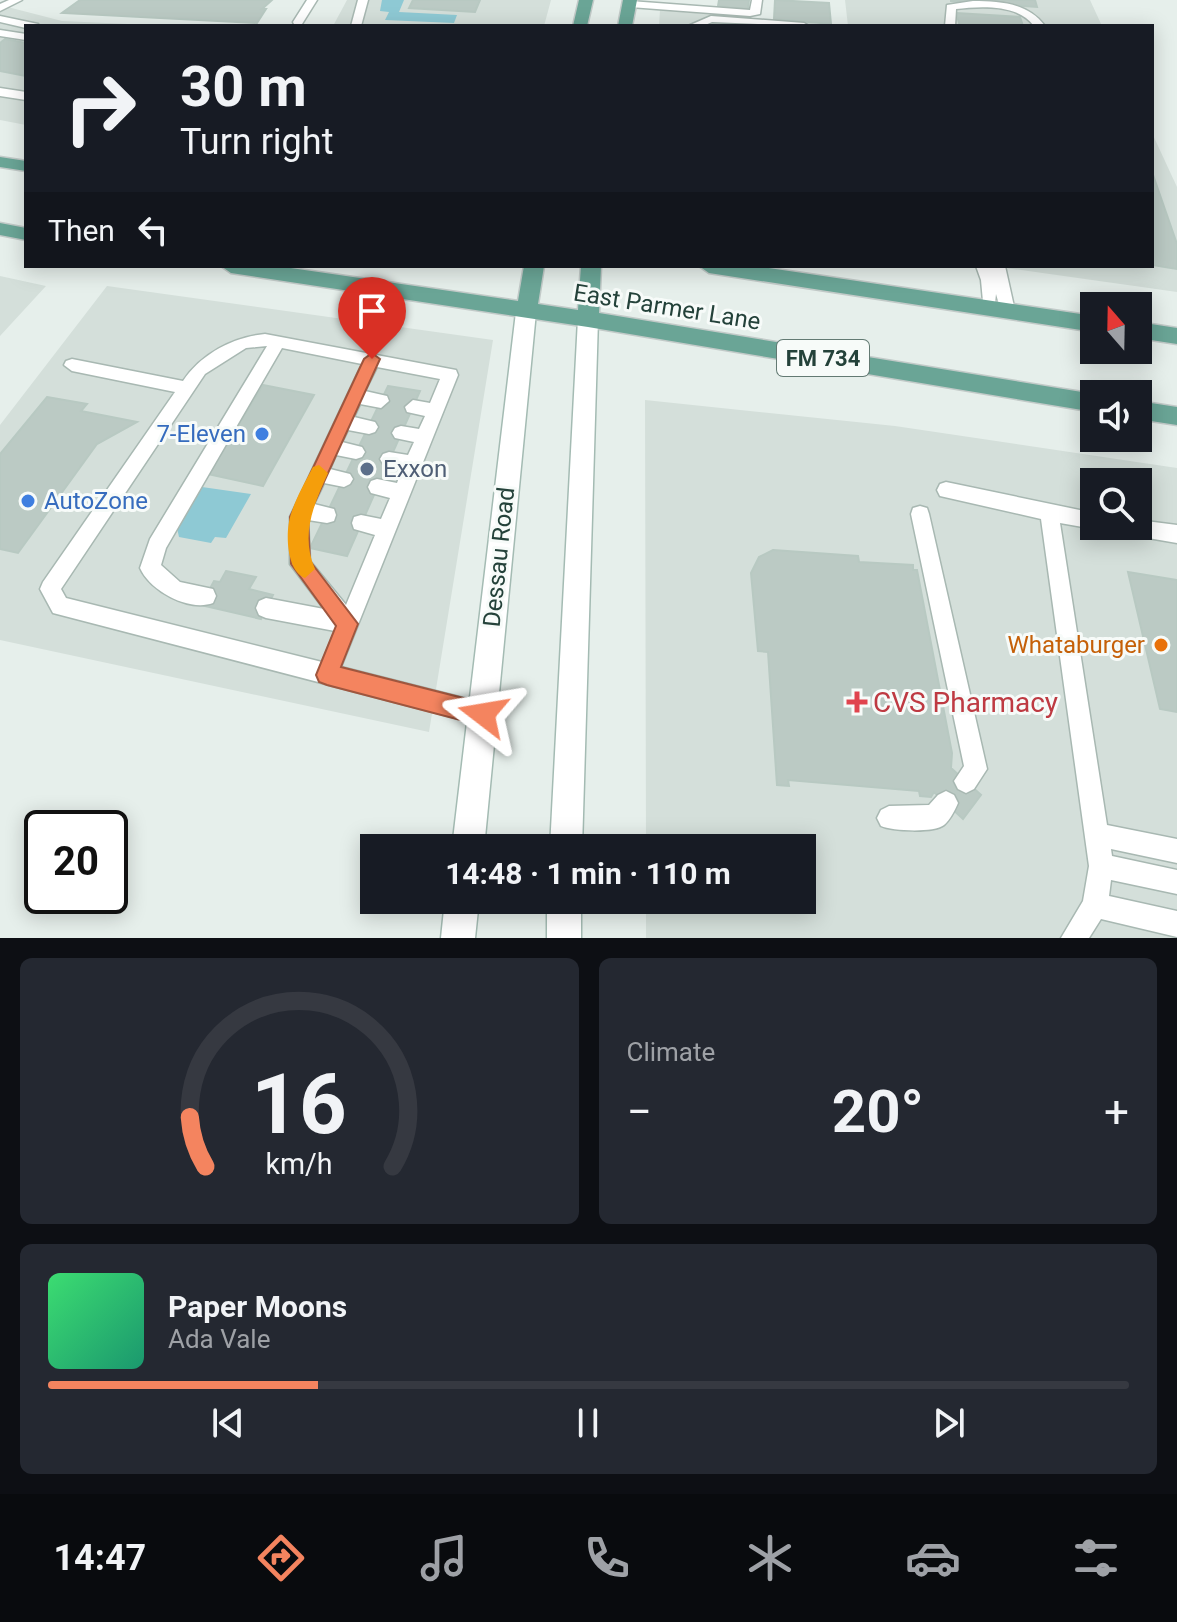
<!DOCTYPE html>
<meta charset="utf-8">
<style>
:root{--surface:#171b24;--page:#242831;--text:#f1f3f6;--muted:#9ea1a6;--line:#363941;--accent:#f4845f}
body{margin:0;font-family:Roboto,sans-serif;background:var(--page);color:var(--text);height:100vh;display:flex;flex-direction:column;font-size:30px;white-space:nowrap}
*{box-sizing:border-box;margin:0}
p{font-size:26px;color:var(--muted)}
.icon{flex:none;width:44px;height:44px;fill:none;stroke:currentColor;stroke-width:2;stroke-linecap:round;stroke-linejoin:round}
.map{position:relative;height:938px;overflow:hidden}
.sheet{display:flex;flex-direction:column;gap:20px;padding:20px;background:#0d0f14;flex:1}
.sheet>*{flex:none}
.banner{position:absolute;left:24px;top:24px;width:1130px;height:244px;border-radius:0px;box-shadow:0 4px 20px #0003;background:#171b24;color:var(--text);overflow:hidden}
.needle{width:52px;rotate:340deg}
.fabs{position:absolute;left:1080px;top:292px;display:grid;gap:16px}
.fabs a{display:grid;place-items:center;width:72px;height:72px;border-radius:0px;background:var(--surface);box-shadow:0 4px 20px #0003;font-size:40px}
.speed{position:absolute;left:24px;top:810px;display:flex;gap:16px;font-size:40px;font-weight:700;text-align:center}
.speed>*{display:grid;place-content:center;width:104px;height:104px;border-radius:50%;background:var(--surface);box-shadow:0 4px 20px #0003;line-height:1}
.speed .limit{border:4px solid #111;border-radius:12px;background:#fff;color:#111}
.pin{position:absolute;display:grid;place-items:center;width:68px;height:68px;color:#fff;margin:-82px -34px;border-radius:50% 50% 50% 0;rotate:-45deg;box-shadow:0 0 8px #0007}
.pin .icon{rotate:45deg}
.me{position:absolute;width:88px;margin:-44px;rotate:284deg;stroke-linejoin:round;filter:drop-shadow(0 0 6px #0008)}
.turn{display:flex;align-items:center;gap:28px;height:168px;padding:0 24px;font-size:36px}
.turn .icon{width:104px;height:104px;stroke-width:2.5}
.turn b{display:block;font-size:56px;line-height:68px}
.then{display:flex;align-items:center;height:76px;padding:0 24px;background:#0003;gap:16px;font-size:30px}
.big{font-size:60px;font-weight:700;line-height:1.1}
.sheet .card{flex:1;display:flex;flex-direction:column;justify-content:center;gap:12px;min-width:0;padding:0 28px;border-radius:12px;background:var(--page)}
.sheet .dial{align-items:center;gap:0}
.dial svg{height:208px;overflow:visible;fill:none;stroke:var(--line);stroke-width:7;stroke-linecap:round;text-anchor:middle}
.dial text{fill:var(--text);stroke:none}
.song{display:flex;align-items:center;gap:24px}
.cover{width:96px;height:96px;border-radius:12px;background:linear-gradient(135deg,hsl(140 70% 55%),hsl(160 70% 35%))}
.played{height:8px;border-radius:4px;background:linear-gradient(90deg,var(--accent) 25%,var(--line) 25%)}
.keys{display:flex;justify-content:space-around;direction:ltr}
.heat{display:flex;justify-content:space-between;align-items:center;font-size:44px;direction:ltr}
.sheet .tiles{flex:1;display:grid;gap:20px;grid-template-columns:1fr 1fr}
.card:last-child{grid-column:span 2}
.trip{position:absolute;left:360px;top:834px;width:456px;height:80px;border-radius:0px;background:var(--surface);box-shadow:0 4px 20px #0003;font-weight:700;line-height:80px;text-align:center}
.tab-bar{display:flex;height:128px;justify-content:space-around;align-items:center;background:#090b0e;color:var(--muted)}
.tab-bar .icon{width:56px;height:56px}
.tab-bar .current{color:var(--accent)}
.tab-bar b{font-size:36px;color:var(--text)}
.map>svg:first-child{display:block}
</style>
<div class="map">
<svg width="1177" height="938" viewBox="0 0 1177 938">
<rect width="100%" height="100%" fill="#e6efeb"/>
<!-- built -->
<path fill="#d4dfda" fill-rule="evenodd" d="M347,0H551L544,26H333Z
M845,0H1090L1102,26H848Z
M0,5L62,21L172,26H26V125L0,120Z
M660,10L847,26H659Z
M1152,133L1177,187V292L992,266H1152Z
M0,276L46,286L0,336Z
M107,286L493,340L429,732L0,640V425Z
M645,400L895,426L1177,468V938H646V900H802V848H646ZM1094,482H1138V526H1094Z"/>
<!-- water -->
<path fill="#8ec9d4" d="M382,0H404L399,12L457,15L454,23L385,20L389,12L380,11Z
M202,487L251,494L226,538L215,537L211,543L179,537L177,528Z"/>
<!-- building -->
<path fill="#bbcac4" stroke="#b8c9c2" stroke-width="2" d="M272,0L262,9H266L257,23L62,13L80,0Z
M413,0H480L475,12L409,8Z
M719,0H749L748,9L718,6Z
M775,0L829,3L831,24L774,19Z
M951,0H1035L1037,7L951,1Z
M956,13L1020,17L1023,26H960Z
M5,39L26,43V76L0,71V43Z
M1152,172L1177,244V269L1152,265Z
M263,385L314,395L263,486L208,474Z
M388,386L420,391L347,556L310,548Z
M47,397L87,404L81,411L137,422L97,444L18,553L0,549V454Z
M773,550L858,556L859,562L913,565V570H917L952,753L951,768L981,795L963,819L934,792L931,797L920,796L919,791L788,780L789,786L777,785L768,652L758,651L751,573L759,557Z
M226,571L256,577L249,589L273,595L261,619L201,605L214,581L220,582Z
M1128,572L1177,580V712L1160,709Z"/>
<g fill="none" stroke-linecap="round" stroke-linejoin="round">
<defs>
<path id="lane" d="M9,0H22L0,11V4Z
M307,0H317L302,24H294L293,22Z
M358,0H368L361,26H351Z
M752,0H762L760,14L750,16L630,7L625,4L630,1L750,10Z
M973,1C1000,1 1028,3 1045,26H1034C1018,4 981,6 956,9L955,26H945L947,5Z
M0,16L38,24L39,26L26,28L0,22Z
M711,16L804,23L809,26L712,22L703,26H688Z
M0,30L26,34V40L0,36Z
M0,88L26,92V100L0,96Z
M976,266H1005L1015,311L1012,315H1002L996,294L994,312H984L981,280Z
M265,334L456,370L458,375L341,667L483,703L491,706L494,714L491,722L483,725L53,613L40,589L43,582L175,392L72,371L64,365L66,361L72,359L183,381C201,354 233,337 265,334ZM267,346L150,539L140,568C150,591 189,612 213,603L216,596L213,589L180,582L161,565L166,548L282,348L362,364L290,517V564L324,609L266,598L259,601L256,608L259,615L266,618L335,631L322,662L66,598L61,589L205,374L246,348ZM377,367L440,379L430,403L413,400L405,407L407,412L425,416L419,429L401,426L395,428L392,433L395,438L414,442L408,455L389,452L383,454L380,459L383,464L402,469L397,483L377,479L371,481L368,487L371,493L390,498L381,519L361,515L354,517L352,523L354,529L375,535L346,605L310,561L308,520L327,523L334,521L336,515L334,509L314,504L324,483L344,487L350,484L353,479L350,474L330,469L336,455L356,459L362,457L365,452L362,447L342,442L348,430L369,434L375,432L378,427L375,422L354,417L360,404L381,408L389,401L387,396L365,391Z
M946,482L1094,513V526H1101L1094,529L1060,523L1107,825L1177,839V863L1111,849L1112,856L1177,870V894L1111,880L1109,896L1177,911V937L1101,919L1089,938H1061L1083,901L1089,866L1041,519L940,496L937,490L940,484Z
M920,506L927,508L929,514L987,769L974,789L966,793L958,789L954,781L964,766L911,514L913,508Z
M1138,520L1177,525V543L1125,534L1118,532L1116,526H1138Z
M946,791L954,795L958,803C955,810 950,820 944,825C934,833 892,831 881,826L877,818L881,810L889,806L929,805L938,795Z"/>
<path id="secondary" d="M526,305L536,312L484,848H452L516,312Z
M588,311L598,319L582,848H550L578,319Z
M445,900H479L475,938H441Z
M547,900H581V938H547Z"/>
<path id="primary" d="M579,0H593L587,26H573Z
M623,0H637L632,26H618Z
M0,157L26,161V171L0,167Z
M0,223L26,228V240L0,235Z
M221,266H277L518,301L524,266H544L538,304L578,310L581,266H601L599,313L1094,394V412L588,327L231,273Z
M699,266H755L1094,316V332L709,273Z
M1138,322L1177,328V344L1138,338Z
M1138,401L1177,407V425L1138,419Z"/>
</defs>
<!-- lane casing -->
<use href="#lane" stroke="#a8b8b2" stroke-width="3"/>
<!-- secondary casing -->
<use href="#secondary" stroke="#a4bbb3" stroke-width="3"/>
<!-- primary casing -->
<use href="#primary" stroke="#c2cac8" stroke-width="3"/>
<!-- lane -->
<use href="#lane" fill="#fff" fill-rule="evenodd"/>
<!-- secondary -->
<use href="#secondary" fill="#fff" fill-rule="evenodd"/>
<!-- primary -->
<use href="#primary" fill="#6aa596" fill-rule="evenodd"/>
</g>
<!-- route -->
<path fill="#f4845f" stroke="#9f563e" stroke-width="2" d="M372,353L380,359L308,517L310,561L358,624L341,667L483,703L490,707L494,714L490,722L483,726L327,685L319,682L316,675L336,626L291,564L290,517L364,359Z"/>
<!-- slow -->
<path fill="#f59e0b" d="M319,465L328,473C314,504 300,535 315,569L305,578C286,571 285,531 291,514C296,498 305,482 313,467Z"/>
<!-- markers -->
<g fill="#3f7fe0" stroke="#f7fbf9" stroke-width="3">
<circle cx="262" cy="434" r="8"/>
<circle cx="28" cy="501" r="8"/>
</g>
<circle fill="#5c6f8a" stroke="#f7fbf9" stroke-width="3" cx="367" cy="469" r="8"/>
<circle fill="#e8710a" stroke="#f7fbf9" stroke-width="3" cx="1161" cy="645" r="8"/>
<path fill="#e0444e" stroke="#f7fbf9" stroke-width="3" d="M853 690h8v8h8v8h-8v8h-8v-8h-8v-8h8z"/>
<g text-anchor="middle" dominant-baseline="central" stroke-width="6" stroke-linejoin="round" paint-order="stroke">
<!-- shield labels -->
<rect fill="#f7fbf9" stroke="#637a73" stroke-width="2" x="777" y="340" width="92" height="36" rx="6"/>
<g font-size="22" font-weight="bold" fill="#24423a">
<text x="823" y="358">FM 734</text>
</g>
<!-- street labels -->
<g font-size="24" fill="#24423a" stroke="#f7fbf9">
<text transform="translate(667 307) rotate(9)">East Parmer Lane</text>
<text transform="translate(499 557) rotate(-84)">Dessau Road</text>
</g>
<!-- shop labels -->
<g font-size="24" fill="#366cbe" stroke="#f7fbf9" text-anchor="end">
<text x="246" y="434">7-Eleven</text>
<text x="44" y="501" text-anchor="start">AutoZone</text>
</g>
<!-- service labels -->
<g font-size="24" fill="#4e5e75" stroke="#f7fbf9" text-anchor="start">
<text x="383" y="469">Exxon</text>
</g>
<!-- food labels -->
<g font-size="24" fill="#c56008" stroke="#f7fbf9" text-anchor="end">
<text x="1145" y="645">Whataburger</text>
</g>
<!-- near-health labels -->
<g font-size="28" fill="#be3a42" stroke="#f7fbf9" text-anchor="start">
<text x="873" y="702">CVS Pharmacy</text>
</g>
</g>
</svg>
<div class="fabs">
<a><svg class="needle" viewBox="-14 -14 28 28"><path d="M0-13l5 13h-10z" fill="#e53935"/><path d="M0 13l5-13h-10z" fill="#9ea1a6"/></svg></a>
<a><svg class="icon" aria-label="sound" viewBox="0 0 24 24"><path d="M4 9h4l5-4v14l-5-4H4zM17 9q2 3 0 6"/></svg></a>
<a><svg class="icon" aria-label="search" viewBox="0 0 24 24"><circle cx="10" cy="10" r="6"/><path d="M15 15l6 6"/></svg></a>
</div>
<div class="speed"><div class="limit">20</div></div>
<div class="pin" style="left:372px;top:359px;background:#d93025"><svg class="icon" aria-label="arrive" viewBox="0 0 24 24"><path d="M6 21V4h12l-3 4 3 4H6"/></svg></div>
<svg class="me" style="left:483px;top:714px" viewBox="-20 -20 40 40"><path d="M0-17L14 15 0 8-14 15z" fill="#f4845f" stroke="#fff" stroke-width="4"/></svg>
<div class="trip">14:48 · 1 min · 110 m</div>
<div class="banner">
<div class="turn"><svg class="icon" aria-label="right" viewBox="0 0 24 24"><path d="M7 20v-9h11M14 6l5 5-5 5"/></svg><div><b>30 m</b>Turn right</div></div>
<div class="then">Then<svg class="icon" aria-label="left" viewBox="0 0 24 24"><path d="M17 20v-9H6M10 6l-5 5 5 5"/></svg></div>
</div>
</div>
<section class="sheet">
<div class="tiles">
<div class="card dial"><svg viewBox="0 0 100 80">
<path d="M14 69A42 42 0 1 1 86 69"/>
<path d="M14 69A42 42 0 0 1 8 50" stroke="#f4845f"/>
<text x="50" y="56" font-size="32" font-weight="700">16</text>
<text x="50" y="72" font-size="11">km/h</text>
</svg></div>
<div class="card"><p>Climate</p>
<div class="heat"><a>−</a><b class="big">20°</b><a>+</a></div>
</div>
<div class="card">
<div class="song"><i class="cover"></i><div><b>Paper Moons</b><p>Ada Vale</p></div></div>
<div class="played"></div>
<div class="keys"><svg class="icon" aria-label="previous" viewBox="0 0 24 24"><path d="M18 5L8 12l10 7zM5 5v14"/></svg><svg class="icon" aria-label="pause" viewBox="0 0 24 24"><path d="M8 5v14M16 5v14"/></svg><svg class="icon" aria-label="next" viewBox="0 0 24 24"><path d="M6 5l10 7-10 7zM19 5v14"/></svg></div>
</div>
</div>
</section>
<nav class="tab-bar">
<b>14:47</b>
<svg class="icon current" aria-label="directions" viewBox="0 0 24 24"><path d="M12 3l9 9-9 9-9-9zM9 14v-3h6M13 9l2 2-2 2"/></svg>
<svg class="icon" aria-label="music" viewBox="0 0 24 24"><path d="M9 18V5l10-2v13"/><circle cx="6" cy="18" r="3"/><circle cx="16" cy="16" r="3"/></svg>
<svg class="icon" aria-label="phone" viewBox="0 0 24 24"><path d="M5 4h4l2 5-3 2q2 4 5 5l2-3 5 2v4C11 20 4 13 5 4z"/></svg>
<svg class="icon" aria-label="climate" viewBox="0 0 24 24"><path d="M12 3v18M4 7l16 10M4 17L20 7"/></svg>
<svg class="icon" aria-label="car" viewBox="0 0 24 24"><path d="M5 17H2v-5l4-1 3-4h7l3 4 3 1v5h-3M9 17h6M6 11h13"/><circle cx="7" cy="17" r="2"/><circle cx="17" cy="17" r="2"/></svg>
<svg class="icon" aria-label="filters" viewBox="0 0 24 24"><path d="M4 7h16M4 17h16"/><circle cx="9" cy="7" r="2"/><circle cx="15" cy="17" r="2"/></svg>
</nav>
